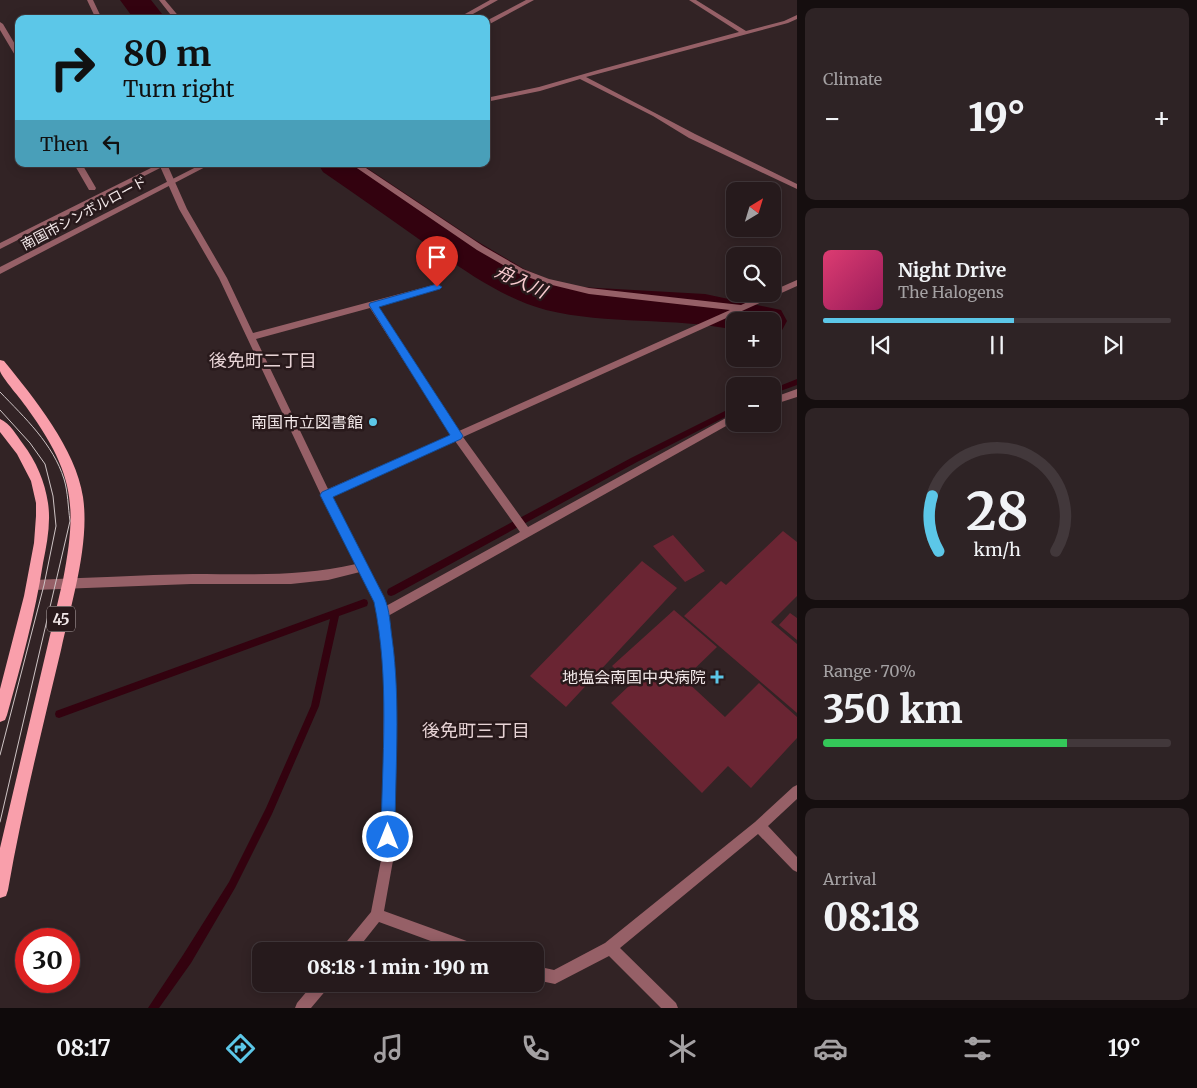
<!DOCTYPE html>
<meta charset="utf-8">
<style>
:root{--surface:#261a1c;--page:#2e2325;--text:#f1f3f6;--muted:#a4a1a3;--line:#42383b;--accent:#5cc7e8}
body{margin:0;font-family:Merriweather,"Noto Sans JP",serif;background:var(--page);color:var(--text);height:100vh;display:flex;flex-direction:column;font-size:19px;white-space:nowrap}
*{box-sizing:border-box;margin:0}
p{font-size:16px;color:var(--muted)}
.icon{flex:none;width:28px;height:28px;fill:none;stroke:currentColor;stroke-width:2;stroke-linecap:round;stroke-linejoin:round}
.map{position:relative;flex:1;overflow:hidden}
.side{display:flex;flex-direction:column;gap:8px;padding:8px;background:#150e0f;width:400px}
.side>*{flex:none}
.guide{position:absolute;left:15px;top:15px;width:475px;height:152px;border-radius:10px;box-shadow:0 2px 12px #0003,0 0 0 1px var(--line);background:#5cc7e8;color:#111;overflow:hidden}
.needle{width:32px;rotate:38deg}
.buttons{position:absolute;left:726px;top:182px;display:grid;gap:10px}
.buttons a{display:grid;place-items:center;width:55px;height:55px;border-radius:10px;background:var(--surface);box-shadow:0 2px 12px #0003,0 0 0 1px var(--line);font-size:25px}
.speed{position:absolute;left:15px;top:928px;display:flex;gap:10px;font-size:25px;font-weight:700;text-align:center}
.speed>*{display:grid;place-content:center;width:65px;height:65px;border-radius:50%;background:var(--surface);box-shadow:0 2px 12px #0003,0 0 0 1px var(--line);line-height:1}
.speed .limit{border:8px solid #d22;background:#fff;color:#111}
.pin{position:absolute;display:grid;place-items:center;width:42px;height:42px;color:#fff;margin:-51px -21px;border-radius:50% 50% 50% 0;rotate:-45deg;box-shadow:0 0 5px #0007}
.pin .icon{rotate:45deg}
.me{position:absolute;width:55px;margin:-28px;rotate:0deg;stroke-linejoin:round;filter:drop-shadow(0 0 4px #0008)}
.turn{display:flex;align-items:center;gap:18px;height:105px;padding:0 25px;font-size:22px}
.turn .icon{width:65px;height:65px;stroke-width:2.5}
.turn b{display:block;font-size:35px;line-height:42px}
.then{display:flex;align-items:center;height:48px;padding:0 25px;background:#0003;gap:10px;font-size:19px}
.big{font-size:38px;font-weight:800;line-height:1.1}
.side .widget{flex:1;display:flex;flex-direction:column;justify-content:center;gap:8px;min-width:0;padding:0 18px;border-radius:10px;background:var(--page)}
.side .dial{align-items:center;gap:0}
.dial svg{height:130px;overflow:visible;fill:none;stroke:var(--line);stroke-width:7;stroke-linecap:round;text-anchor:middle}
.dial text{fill:var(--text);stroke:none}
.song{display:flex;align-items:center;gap:15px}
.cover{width:60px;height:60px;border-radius:8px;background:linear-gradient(135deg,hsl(340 70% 55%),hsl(330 70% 35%))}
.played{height:5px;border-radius:2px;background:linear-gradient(90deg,var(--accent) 55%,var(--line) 55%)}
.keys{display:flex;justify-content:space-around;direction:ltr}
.heat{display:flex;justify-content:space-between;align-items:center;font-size:28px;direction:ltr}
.charge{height:8px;border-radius:4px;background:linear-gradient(90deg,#34c759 70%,var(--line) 0)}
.trip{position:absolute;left:252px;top:942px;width:292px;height:50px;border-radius:10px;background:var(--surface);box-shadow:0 2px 12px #0003,0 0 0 1px var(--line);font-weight:800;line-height:50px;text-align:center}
.tab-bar{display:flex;height:80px;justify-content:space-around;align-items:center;background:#0f0a0b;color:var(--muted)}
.tab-bar .icon{width:35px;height:35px}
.tab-bar .current{color:var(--accent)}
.tab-bar b{font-size:22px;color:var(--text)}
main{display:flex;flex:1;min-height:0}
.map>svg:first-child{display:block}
</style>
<main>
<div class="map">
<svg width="797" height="1008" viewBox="0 0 797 1008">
<rect width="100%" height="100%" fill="#322325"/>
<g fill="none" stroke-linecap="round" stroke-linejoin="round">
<!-- stream -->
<path fill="#33020f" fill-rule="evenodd" d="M797,379V385L772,394V389Z
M735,406V412L637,462L394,595L391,596L388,595L387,592L388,589L631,458Z
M364,599L367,600L368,603L367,606L339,616L319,706L272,814L235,888L191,963L159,1008H148L183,955L229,882L266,808L311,706L330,619L59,718L56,717L55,714L56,711Z"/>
<!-- river -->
<path fill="#33020f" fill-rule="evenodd" d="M120,0H151L166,19H134Z
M318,164H361L475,240L524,269L555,282L580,287L705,294L781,310L787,321L781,332L772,334V321H735V330C673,317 608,325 546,310C501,298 461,268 423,242C390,219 357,195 323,172Z"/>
</g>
<!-- building -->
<path fill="#6a2533" d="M783,531L797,542V596L771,622L797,644V713L684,616L721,581L726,585Z
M673,535L705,571L685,582L653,546Z
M642,561L677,588L566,707L530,676Z
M674,610L717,647L684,679L725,717L759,683L797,717V738L751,788L728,766L702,793L611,703L631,684L612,666Z
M790,613L797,618V640L779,625Z"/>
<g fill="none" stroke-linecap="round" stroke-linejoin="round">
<!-- minor -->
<path fill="#966067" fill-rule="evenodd" d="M87,0H93L102,19H96Z
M159,0H165L181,19H174Z
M689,0H696L746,31L784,21L797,15V19L788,23L586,77L657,114L695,134L797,184V189L689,138L653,116L580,79L540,91L486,102V98L539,87L598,70L739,32Z
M0,22L3,24L19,51V59L16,57L0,30Z
M74,164H82L96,188L95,190H89Z
M159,164H167L187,209L227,278L253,333L437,284L440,285V289L378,306L459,431L730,310L589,294L544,283L517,273L477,250L351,164H360L483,246L523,269L549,279L589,288L741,305L765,294H772V291L797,280V286L463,437L528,527L735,413V421L388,616L394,653L396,691L394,855L384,911L475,944L480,946L482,951H458L379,922L356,951H341L343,946L371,912L382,855L384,691L382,653L375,601L360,572L328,580L291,584H191L34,590L30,588L29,585L30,582L34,580C87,578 140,575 193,574C250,574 300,577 356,564L321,495L219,278L179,209ZM370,308L451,435L328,489L256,339ZM455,441L520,532L386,606L384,598L332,497Z
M797,389V397L772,405V398Z
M797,785V799L768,826L797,857V872L793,870L758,834L620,948L676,1003L678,1008H661L609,956L555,984L536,980V966L554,970L605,943L755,822L793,787Z
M313,984H329L327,989L311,1008H295L297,1003Z"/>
<!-- tertiary -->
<path fill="#966067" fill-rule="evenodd" d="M490,0H498L464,19H456Z
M526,0H534L486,26V21Z
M159,164H168L0,249V243Z
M202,164H211L0,274V267Z"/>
<!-- primary -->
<path fill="#f99fab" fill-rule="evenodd" d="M0,360L4,361C34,398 76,449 83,497C90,544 71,604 61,650C42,730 22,809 8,890L6,896L0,898V848L63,580C78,503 73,472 27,408C22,400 2,378 0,371C0,368 0,363 0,360Z
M0,419C10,423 17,436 23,444C36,461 45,482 48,503C51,523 47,543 43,563C35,615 21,665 7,715L5,720L0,722V689L24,596L34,543L36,516V503L31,481L17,454L0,432Z"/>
<!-- tram -->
<path stroke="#cec4c5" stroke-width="1" d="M0,392C25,418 53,444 64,479C68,492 68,507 70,521L0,822
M0,410L30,443L45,464L53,496L56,526L44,585L0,755"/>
</g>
<!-- route -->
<path fill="#1a73e8" stroke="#114b97" d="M437,284L442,287L440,289L379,307L463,436L461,439L333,497L384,597C390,610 390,625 392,638C401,703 395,771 395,837L393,842L388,844L383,842L381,837C382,759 390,678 374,602L320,495L322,492L450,435L369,305L370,303Z"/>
<!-- markers -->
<g fill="#5cc7e8" stroke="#28191b" stroke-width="2">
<circle cx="373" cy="422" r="5"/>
<path d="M714.5 669.5h5v5h5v5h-5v5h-5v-5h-5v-5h5z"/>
</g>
<g text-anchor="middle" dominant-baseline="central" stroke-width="5" stroke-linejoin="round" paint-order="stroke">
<!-- far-street labels -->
<g font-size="14" fill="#f2e8e9" stroke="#28191b">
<text transform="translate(84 213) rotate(-28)">南国市シンボルロード</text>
</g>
<!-- shield labels -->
<rect fill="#28191b" stroke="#b5aaab" stroke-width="1" x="47" y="606.5" width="28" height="25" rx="4"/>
<g font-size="15" font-weight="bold" fill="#f2e8e9">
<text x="61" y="619">45</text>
</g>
<!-- poi labels -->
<g font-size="16" fill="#f2e8e9" stroke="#28191b" text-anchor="end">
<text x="363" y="422">南国市立図書館</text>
<text x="706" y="677">地塩会南国中央病院</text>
</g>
<!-- water labels -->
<g font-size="18" font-style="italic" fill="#f9ccd0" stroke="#28191b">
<text transform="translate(521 281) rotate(25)">舟入川</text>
</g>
<!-- neighbourhood labels -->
<g font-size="18" fill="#e7d3d5" stroke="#28191b">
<text x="263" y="360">後免町二丁目</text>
<text x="476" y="730">後免町三丁目</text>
</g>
</g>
</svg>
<div class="buttons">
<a><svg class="needle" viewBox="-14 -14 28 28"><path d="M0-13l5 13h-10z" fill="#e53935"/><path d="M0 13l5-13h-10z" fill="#a4a1a3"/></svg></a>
<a><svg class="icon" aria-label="search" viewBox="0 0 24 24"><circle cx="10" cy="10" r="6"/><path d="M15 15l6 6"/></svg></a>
<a>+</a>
<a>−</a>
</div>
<div class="speed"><div class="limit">30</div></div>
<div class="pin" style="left:437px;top:287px;background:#d93025"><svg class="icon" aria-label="arrive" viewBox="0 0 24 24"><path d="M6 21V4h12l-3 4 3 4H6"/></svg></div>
<svg class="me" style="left:388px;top:837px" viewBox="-20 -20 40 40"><circle r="17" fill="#1a73e8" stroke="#fff" stroke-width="3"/><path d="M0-11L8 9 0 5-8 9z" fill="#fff"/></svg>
<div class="trip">08:18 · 1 min · 190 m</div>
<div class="guide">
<div class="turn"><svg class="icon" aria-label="right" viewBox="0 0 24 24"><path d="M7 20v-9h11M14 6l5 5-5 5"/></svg><div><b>80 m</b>Turn right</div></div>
<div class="then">Then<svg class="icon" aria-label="left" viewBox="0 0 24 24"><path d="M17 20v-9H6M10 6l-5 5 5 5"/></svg></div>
</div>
</div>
<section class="side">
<div class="widget"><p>Climate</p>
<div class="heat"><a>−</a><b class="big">19°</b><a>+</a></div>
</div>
<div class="widget">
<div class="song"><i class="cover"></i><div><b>Night Drive</b><p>The Halogens</p></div></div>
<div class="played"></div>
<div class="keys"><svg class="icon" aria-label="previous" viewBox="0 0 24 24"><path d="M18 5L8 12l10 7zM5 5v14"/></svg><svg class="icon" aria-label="pause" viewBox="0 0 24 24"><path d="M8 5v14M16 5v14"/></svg><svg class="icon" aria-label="next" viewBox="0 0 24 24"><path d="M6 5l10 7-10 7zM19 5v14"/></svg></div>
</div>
<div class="widget dial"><svg viewBox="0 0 100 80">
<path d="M14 69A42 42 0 1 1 86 69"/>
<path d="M14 69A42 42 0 0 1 10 35" stroke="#5cc7e8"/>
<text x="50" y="56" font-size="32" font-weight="700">28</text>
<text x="50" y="72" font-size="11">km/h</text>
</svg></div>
<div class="widget"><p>Range · 70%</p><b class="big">350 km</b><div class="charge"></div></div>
<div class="widget"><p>Arrival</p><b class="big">08:18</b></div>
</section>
</main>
<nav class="tab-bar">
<b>08:17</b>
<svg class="icon current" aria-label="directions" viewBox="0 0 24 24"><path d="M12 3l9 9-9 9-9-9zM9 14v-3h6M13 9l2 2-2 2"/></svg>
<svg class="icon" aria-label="music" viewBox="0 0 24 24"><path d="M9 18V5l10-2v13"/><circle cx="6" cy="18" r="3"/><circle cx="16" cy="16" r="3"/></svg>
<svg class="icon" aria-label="phone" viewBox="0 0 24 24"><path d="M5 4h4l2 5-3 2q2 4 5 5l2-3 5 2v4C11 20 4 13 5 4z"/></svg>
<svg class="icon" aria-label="climate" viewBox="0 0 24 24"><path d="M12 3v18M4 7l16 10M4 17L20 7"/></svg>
<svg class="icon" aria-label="car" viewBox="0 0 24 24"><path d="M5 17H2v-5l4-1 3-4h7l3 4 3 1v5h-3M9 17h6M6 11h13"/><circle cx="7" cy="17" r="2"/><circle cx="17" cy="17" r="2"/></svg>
<svg class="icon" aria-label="filters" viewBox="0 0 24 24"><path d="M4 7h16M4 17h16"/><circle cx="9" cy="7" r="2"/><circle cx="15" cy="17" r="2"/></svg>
<b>19°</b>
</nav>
